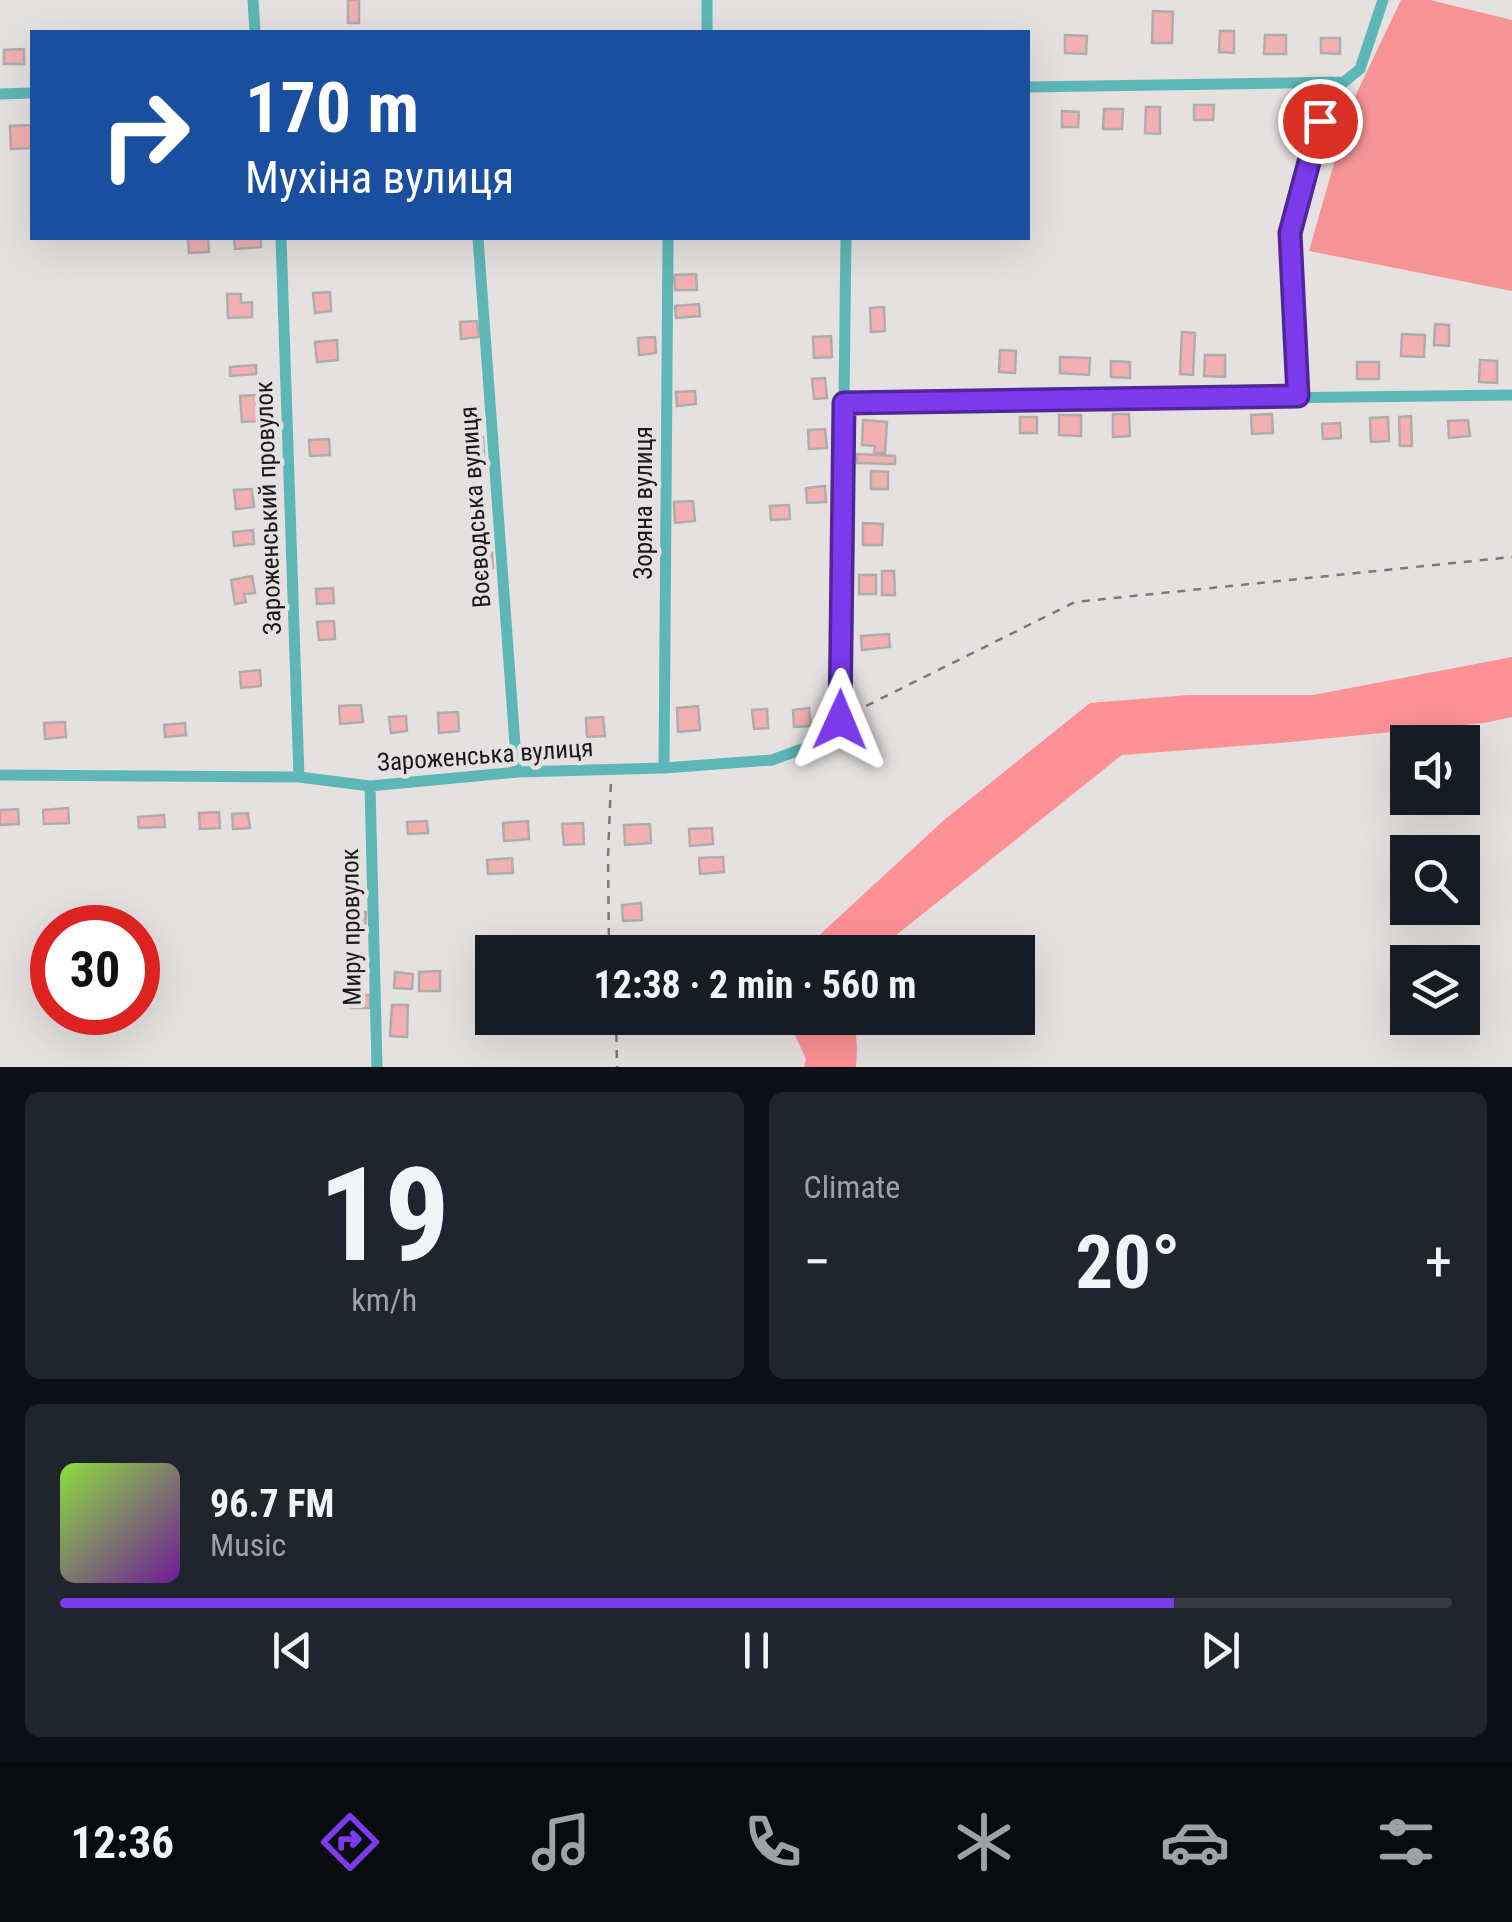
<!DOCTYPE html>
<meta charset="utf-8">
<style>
:root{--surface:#171b24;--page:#20242c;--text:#f1f3f6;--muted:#9ea1a6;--line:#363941;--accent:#7c3aed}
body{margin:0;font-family:"Roboto Condensed",sans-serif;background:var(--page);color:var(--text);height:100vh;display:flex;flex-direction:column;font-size:38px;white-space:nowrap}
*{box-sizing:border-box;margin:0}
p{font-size:32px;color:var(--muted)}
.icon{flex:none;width:55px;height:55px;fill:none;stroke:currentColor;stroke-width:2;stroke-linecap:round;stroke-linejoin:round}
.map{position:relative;height:1067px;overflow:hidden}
.side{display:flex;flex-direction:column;gap:25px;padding:25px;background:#0d0f14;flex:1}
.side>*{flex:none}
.top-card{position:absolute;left:30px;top:30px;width:1000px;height:210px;border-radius:0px;box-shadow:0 10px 40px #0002;background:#1a4fa0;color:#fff;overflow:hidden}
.tools{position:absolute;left:1390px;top:725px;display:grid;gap:20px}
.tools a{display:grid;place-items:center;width:90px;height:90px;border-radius:0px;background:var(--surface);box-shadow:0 10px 40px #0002;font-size:50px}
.speed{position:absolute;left:30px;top:905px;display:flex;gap:20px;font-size:50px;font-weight:700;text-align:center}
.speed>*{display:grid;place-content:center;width:130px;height:130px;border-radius:50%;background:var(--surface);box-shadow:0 10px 40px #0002;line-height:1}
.speed .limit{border:15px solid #d22;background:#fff;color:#111}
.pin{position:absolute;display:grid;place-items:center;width:85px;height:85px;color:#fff;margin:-42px;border:5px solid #fff;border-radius:50%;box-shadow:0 2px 10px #0007}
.me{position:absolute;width:110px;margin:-55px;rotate:1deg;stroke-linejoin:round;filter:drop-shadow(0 0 8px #0008)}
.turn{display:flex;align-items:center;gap:35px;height:210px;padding:0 50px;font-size:45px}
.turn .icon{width:130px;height:130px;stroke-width:2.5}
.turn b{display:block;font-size:70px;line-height:85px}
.big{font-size:75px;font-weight:700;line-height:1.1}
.side .card{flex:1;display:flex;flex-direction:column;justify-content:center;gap:15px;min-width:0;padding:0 35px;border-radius:15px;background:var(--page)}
.side .dial{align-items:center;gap:0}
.dial b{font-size:130px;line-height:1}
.song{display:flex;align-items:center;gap:30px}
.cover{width:120px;height:120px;border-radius:15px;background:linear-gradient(135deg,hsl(90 70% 55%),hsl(280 70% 35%))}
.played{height:10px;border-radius:5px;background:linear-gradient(90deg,var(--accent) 80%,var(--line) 80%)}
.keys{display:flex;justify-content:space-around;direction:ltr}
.heat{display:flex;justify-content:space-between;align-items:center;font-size:55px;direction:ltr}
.side .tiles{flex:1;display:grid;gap:25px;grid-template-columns:1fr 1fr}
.card:last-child{grid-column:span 2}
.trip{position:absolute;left:475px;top:935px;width:560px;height:100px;border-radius:0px;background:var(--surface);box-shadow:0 10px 40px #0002;font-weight:700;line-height:100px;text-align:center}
.menu{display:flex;height:160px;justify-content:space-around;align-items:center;background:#090b0e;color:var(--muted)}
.menu .icon{width:70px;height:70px}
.menu .on{color:var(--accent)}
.menu b{font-size:45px;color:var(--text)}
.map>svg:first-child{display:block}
</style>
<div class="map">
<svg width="1512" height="1067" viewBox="0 0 1512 1067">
<rect width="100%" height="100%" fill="#e6e1e1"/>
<!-- green -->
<path fill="#f59397" d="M1401,0H1430L1512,20V291L1309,251L1350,107Z"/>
<!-- forest -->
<path fill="#fc9196" d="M1512,657V717L1484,723L1280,743L1122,755L875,952H801L944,820L1090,703L1188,695H1313Z
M787,1018H855L857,1050L856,1067H804L806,1059Z"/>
<!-- building -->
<path fill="#f2b0b2" stroke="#b1acac" stroke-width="2.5" d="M348,0H359V23H348Z
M1153,11L1173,12L1172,43H1152Z
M1220,31H1234V53L1219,52Z
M1065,35L1087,36L1086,54L1065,53Z
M1265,35H1286V54H1264Z
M1321,38H1340V54L1321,53Z
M24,49V64H4V50Z
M1194,105H1214L1213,120H1194Z
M1146,107H1160V134L1145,133Z
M1104,109H1123L1122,129H1103Z
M1062,111L1079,112L1078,127H1062Z
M32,125V148L11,149L10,126Z
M188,238H208L209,252L189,253Z
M234,238H261V247L235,249Z
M696,274L697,290H675L674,275Z
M330,292L331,311L315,313L313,293Z
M227,294H241V303L252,302V317L228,318Z
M699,304L700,316L676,318L675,306Z
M884,307L885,331L871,332L870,308Z
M477,321L479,337L461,339L460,322Z
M1435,324L1449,325V346L1434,345Z
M1182,332L1195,333L1193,375L1180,374Z
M1402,334L1425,335L1424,357L1401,356Z
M831,336L832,357L814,358L813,337Z
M655,337L656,353L639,355L638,338Z
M337,340L338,360L317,362L315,342Z
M1000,350L1016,351L1015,373L999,372Z
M1205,355H1225V377L1204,376Z
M1060,357L1090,358L1089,375L1060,373Z
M1480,360L1497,361V383L1479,382Z
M1111,361L1130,362V378L1111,377Z
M1357,362H1379V379H1357Z
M256,365V374L230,376V367Z
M825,378L827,398L814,399L812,379Z
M695,391L696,404L677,406L676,392Z
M257,395L259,421L242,422L240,396Z
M1113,414H1129L1130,436L1113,437Z
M1272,414L1273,433L1252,434L1251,415Z
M1059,415H1081V436L1059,435Z
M1411,416L1412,446H1400L1399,417Z
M1020,417H1037V433H1020Z
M1388,417L1389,441L1371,442L1370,418Z
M863,420L887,422L885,453H874L875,446L862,445Z
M1468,420L1470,436L1449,438L1448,421Z
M1340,423L1341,438L1323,439L1322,424Z
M825,429L827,448L809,449L808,430Z
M483,437L484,454L469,455L468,438Z
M329,439L330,455L310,456L309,440Z
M857,454L895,456V464L857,463Z
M871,471L888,472V489H871Z
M825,486L826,502L807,503L806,488Z
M252,489L254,507L236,509L234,490Z
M693,501L695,521L675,523L674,502Z
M789,505L790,519L771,520L770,506Z
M863,523L883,524L882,545H863Z
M253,530L254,544L234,546L233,532Z
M492,553L493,568L474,569L473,555Z
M882,571H894L895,595H882Z
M859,575H876V594H859Z
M252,576L255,593L244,594L246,602L235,604L231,580Z
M333,588L334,603L317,604L316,589Z
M334,621L335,639L319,640L317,622Z
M889,634L890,647L862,650L861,636Z
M260,670L261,686L241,688L240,672Z
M361,705L363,722L340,724L339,706Z
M698,706L700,730L678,732L677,708Z
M809,708L811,726L794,727L793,710Z
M767,709L768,728L754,729L752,710Z
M458,712L459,731L439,733L438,713Z
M406,716L407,731L391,733L389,717Z
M603,717L605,736L587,737L586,718Z
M65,722L66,737L45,739L44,723Z
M185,723L186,735L165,737L164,725Z
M68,808L69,823L44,824L43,810Z
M18,809L19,824L0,825V810Z
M219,812L220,828L200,829L199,813Z
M248,813L250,828L233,829L232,814Z
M164,815L165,827L139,828L138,817Z
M427,821L428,833L408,834L407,822Z
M528,821L529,839L504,841L503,823Z
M583,823L584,844L564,845L562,824Z
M650,824L651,843L625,845L624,825Z
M712,828L713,844L690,846L689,829Z
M723,857L724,872L700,874L699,858Z
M512,858L513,873L488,874L487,860Z
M641,903L642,920L623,921L622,905Z
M350,912H366L365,930H350Z
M440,971V991H419V972Z
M395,972L413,974L412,989L394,988Z
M350,995H370V1008H350Z
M392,1005H408L407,1037L390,1036Z"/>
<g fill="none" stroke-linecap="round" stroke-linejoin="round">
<!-- path -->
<path stroke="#7c7979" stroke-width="2.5" stroke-dasharray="8 8" stroke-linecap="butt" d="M852,713L1075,602L1512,557
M609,952L608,857L611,781
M616,1018L617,1067"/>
<!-- minor -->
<path stroke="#5eb7b7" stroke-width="11" d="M253,0L255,32
M707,32V0
M1028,87L1344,82L1360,69L1383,0
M0,94L32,93
M281,238L299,777
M478,238L517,772
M1298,396L1290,233L1330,83
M844,403L1512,395
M664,768L668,238
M0,775L299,777L370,786L517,772L664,768L772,760L819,743L840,720L846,238
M370,786L377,1067"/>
</g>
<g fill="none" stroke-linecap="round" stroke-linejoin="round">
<defs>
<path id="route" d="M840,720L844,403L1298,396L1290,233L1320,121"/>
</defs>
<!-- route casing -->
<use href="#route" stroke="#51269a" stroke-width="25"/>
<!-- route -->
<use href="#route" stroke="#7c3aed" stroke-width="18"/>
</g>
<g text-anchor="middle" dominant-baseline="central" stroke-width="9" stroke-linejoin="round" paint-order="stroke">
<!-- street labels -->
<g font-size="25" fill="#1a1818" stroke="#e6e1e1">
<text transform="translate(643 503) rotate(-90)">Зоряна вулиця</text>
<text transform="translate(475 507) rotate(-94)">Воєводська вулиця</text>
<text transform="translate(268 508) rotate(-92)">Зароженський провулок</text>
<text transform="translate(485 755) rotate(-4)">Зароженська вулиця</text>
<text transform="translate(351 927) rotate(-91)">Миру провулок</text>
</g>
</g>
</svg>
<div class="tools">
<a><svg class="icon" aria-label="sound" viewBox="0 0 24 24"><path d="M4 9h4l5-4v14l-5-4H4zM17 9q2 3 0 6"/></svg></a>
<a><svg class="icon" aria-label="search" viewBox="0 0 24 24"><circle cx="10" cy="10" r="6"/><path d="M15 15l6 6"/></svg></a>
<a><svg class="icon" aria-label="layers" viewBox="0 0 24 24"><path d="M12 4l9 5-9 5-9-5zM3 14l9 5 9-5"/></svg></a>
</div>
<div class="speed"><div class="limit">30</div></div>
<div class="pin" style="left:1320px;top:121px;background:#d93025"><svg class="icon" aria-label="arrive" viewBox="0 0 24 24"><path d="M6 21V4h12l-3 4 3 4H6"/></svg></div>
<svg class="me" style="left:840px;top:720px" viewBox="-20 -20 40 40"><path d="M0-17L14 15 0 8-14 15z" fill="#7c3aed" stroke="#fff" stroke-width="4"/></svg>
<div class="trip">12:38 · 2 min · 560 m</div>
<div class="top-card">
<div class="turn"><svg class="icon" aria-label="right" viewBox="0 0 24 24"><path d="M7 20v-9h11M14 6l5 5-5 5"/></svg><div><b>170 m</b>Мухіна вулиця</div></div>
</div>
</div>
<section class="side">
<div class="tiles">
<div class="card dial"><b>19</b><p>km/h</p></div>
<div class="card"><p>Climate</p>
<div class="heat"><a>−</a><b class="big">20°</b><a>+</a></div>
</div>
<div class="card">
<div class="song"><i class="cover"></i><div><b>96.7 FM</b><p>Music</p></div></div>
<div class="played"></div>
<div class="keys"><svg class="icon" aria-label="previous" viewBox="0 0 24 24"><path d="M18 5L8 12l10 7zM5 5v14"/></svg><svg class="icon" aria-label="pause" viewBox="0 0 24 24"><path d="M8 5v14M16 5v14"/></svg><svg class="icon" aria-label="next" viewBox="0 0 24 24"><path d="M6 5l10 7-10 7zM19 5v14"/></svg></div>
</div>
</div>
</section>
<nav class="menu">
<b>12:36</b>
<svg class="icon on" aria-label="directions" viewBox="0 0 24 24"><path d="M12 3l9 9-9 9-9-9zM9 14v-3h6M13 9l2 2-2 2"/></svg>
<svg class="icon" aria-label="music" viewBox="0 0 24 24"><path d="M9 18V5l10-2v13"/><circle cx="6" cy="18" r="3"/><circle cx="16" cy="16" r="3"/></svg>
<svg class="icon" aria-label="phone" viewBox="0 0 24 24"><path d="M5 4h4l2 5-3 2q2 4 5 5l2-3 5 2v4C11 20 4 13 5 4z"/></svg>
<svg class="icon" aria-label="climate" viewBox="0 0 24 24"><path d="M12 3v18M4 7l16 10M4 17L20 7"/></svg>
<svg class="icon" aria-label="car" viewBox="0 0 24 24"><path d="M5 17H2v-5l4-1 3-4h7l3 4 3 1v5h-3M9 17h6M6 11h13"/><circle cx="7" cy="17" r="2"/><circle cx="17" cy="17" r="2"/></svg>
<svg class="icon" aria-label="filters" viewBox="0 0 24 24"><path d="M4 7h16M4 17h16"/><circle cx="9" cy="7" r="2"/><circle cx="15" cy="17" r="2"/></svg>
</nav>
